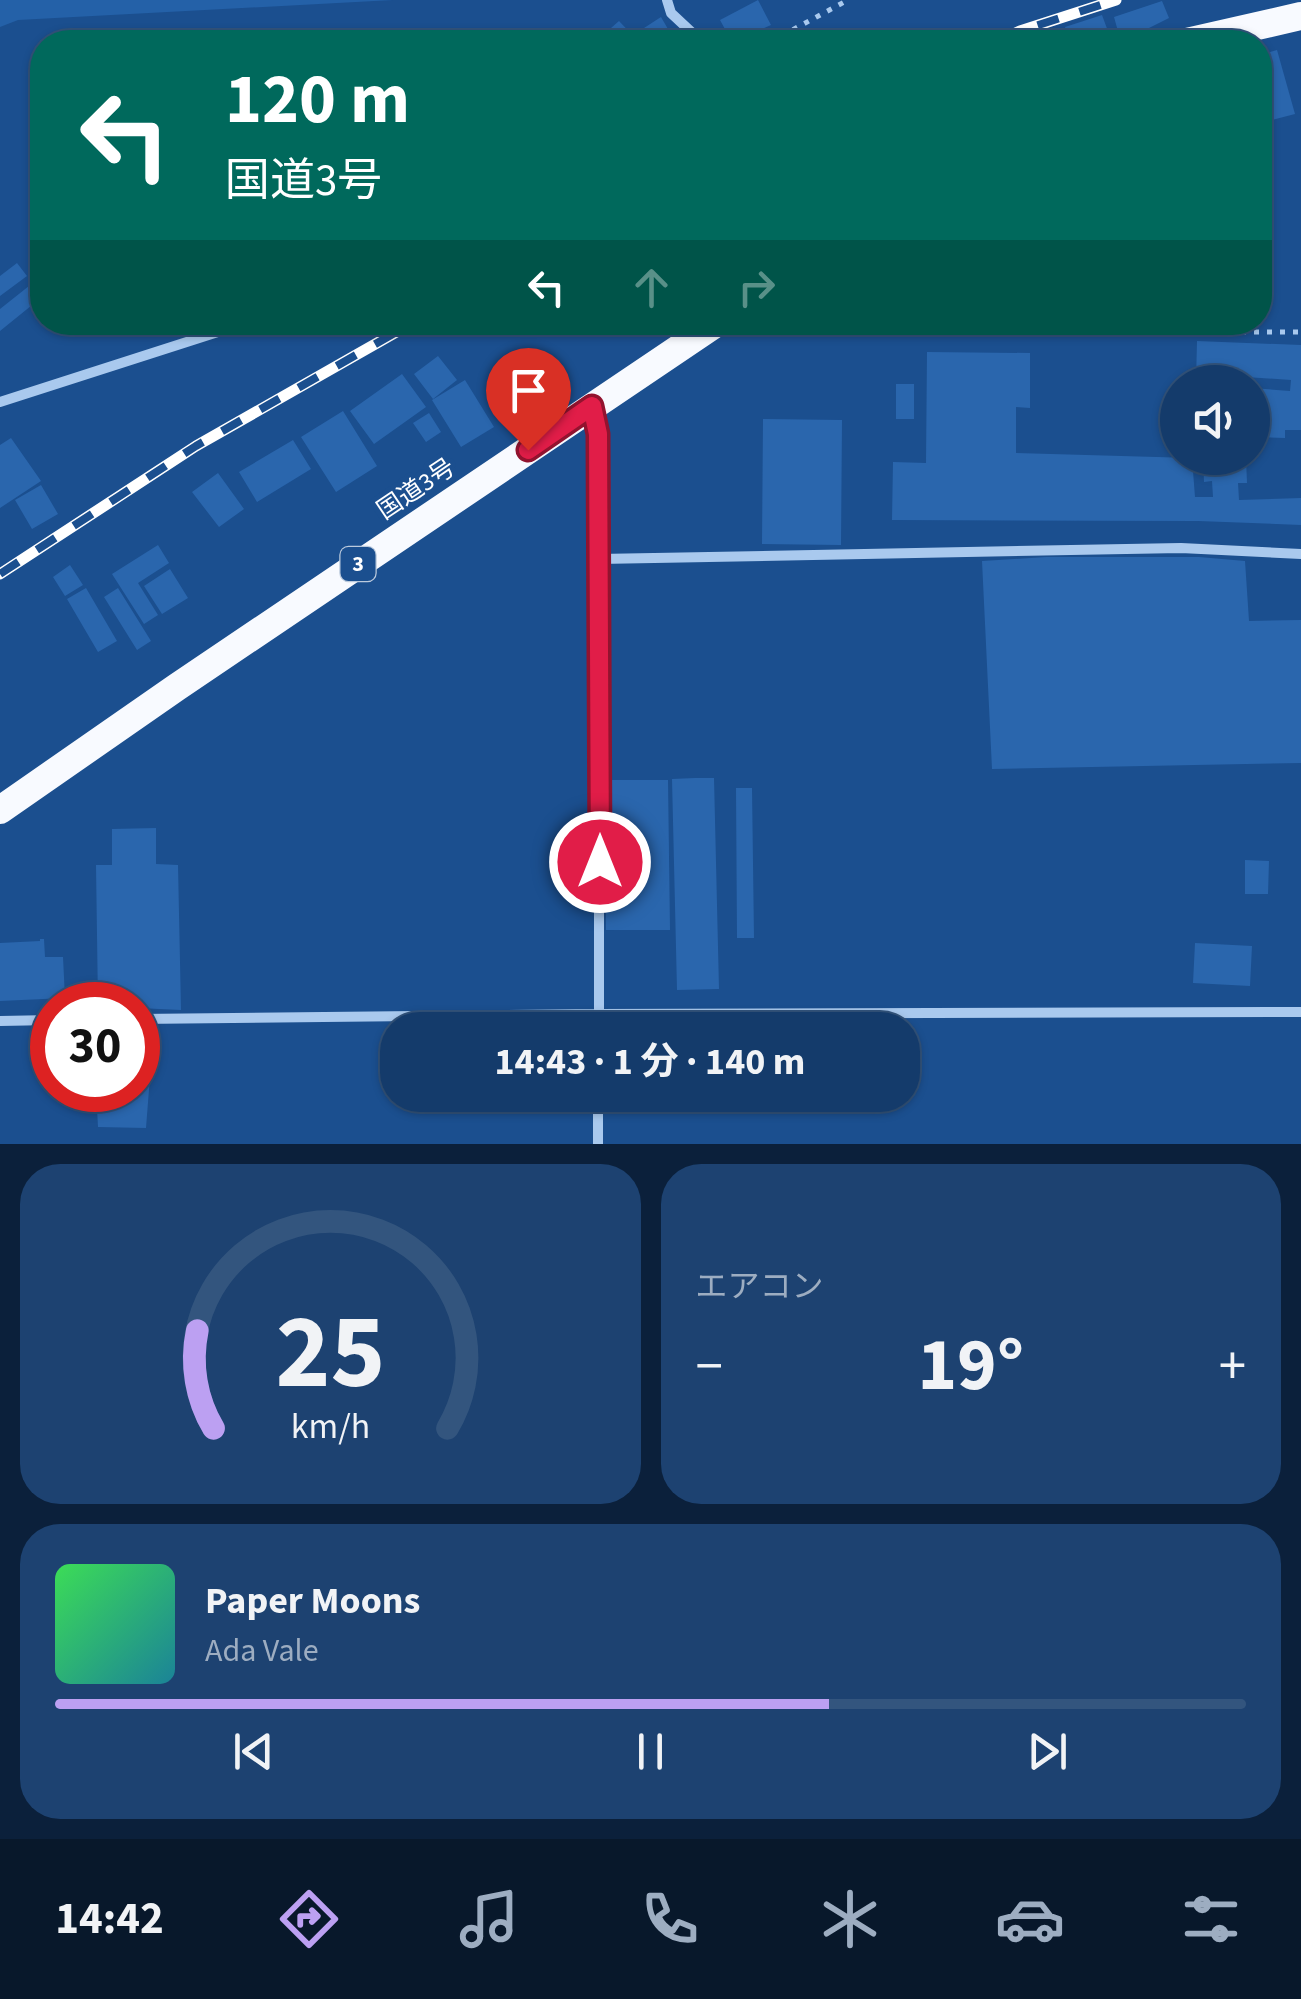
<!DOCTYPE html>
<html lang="ja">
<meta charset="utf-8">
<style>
:root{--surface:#143b6b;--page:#1d4271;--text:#f1f3f6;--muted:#9dadc1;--line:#33557e;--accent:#bca0f2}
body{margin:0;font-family:"Source Sans 3","Noto Sans JP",sans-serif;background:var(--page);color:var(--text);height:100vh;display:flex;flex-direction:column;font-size:38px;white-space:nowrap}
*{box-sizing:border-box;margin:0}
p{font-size:32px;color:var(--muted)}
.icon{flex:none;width:55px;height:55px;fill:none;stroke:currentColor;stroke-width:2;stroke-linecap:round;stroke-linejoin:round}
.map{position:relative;height:1144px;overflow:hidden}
.drawer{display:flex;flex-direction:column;gap:20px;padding:20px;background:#0b203b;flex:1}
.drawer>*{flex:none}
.banner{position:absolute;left:30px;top:30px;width:1242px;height:305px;border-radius:40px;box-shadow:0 2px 8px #0004,0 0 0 2px var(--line);background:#00695c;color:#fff;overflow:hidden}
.fabs{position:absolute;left:1160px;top:365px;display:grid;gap:20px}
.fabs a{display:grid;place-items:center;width:110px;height:110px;border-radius:50%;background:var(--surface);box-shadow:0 2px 8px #0004,0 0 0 2px var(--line);font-size:50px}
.speed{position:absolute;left:30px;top:982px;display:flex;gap:20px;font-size:50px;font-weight:700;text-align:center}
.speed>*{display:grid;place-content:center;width:130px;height:130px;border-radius:50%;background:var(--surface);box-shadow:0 2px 8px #0004,0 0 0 2px var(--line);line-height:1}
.speed .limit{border:15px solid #d22;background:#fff;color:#111}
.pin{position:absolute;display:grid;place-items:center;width:85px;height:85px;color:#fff;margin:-102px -42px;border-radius:50% 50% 50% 0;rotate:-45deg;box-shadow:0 0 10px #0007}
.pin .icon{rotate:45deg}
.me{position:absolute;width:110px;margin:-55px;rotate:0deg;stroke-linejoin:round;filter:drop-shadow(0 0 8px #0008)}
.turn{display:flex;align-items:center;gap:35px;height:210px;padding:0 30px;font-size:45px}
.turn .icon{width:130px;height:130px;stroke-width:2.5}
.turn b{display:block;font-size:70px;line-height:85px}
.lanes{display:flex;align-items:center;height:95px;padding:0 30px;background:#0003;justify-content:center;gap:50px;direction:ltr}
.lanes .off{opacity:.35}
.big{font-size:75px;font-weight:700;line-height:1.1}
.drawer .widget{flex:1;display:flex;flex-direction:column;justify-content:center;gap:15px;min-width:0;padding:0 35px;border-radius:40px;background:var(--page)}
.drawer .dial{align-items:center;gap:0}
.dial svg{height:260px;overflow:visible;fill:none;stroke:var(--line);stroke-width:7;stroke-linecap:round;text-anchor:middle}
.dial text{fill:var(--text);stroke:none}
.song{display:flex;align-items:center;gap:30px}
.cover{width:120px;height:120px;border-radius:15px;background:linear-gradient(135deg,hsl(130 70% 55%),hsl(190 70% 35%))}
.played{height:10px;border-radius:5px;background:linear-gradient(90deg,var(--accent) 65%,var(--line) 65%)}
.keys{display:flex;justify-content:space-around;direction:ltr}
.heat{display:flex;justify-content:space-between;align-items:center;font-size:55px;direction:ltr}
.drawer .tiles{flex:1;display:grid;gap:20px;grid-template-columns:1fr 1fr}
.widget:last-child{grid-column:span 2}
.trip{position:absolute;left:380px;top:1012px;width:540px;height:100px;border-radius:40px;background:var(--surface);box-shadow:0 2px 8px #0004,0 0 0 2px var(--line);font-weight:700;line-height:100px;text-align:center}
.dock{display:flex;height:160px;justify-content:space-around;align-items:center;background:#08182b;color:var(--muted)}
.dock .icon{width:70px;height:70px}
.dock .selected{color:var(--accent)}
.dock b{font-size:45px;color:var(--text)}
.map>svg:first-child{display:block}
</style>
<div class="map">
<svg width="1301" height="1144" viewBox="0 0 1301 1144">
<rect width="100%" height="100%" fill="#1b4f8f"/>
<!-- green -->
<path fill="#2461a8" d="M0,0H393L18,20L0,27Z"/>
<!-- building -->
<path fill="#2a66ad" d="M758,0L771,25L732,42L720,20Z
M1162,1L1169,18L1121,42L1114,17Z
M1102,15L1112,42H1071L1065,27Z
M661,17L672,36L662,42H653L644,28Z
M619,21L639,42H595Z
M1277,50L1295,114L1260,123V55Z
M17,263L27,276L0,296V276Z
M34,282L42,297L0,331V309Z
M1197,341L1301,345V430H1285V438L1258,437L1259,427H1252V388L1290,391L1291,380L1230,376V382H1196Z
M927,352L1030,353V408L1016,407V453L1192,458L1195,497H1213L1212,481L1204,482L1203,458H1246L1247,483H1238L1239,500L1301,498V525L1198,521L892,520L893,462L926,463Z
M438,356L457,380L433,399L414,374Z
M402,374L426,407L374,444L350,411Z
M465,380L494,427L461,447L432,400Z
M896,384H914V419H896Z
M343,411L377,466L336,492L301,437Z
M429,413L441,432L426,442L413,423Z
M763,419L842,420L841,545L762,544Z
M11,438L41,481L0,508V445Z
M293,440L311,469L257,502L239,472Z
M218,473L244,509L219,527L192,492Z
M41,485L58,514L32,529L15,500Z
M158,545L169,563L138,583L158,615L144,624L112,574Z
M1046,557H1199L1245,561L1249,621L1301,620V763L992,769L982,561Z
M70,565L83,585L65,596L53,577Z
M170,569L188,598L162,614L144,586Z
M86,588L117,641L98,652L67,599Z
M118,588L151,641L137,650L104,597Z
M695,778H714L719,989L677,990L672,779Z
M605,780H668L670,930H606Z
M736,788H752L754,938H737Z
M156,828V864L178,865L181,1010L138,1008V1005H98L96,865H112V829Z
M1245,860L1269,861L1268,894H1245Z
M40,939H44L45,957H63L65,998L0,1001V943L40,941Z
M1195,943L1252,946L1250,986L1193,983Z
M138,1051H152L146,1128L98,1127L96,1090H138Z"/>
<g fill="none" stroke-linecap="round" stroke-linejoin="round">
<!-- path -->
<path stroke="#a9c9ee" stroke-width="5" stroke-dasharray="5 8" stroke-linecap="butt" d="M770,42L848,0
M1085,332H1301"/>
<!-- minor -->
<path stroke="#a9c9ee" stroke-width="10" d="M667,0L671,13L702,42
M0,402L249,322
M593,412L598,434L599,559V1030
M599,559L1181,548L1301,554
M138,1019L599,1014L1301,1012
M0,1021L52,1020
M598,1144V1095"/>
<!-- trunk -->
<path stroke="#f8faff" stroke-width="28" d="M1187,42L1301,16
M0,810L177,687L718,322"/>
<defs>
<path id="rail" d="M997,42L1020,31L1116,0
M0,574L196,446L414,322"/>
</defs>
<!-- rail casing -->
<use href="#rail" stroke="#fff" stroke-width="11"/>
<!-- rail -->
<use href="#rail" stroke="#1b4f8f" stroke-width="8" stroke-dasharray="22" stroke-linecap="butt"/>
</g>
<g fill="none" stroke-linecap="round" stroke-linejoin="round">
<defs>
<path id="route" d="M528,450L592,406L598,434L600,862"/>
</defs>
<!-- route casing -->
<use href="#route" stroke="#92132f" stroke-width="25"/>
<!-- route -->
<use href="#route" stroke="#e11d48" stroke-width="18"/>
</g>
<g text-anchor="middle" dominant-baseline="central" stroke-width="10" stroke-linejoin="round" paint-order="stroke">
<!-- shield labels -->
<rect fill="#1b4f8f" stroke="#bbcadd" stroke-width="2.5" x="340.5" y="547" width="35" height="34" rx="8"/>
<g font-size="22" font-weight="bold" fill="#fff">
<text x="358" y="564">3</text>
</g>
<!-- street labels -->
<g font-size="25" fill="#fff" stroke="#1b4f8f">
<text transform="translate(416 489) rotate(-34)">国道3号</text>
</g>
</g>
</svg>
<div class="fabs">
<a><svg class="icon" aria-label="sound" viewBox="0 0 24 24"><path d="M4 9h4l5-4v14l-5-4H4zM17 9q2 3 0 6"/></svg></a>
</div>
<div class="speed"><div class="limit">30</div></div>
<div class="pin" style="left:528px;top:450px;background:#d93025"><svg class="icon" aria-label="arrive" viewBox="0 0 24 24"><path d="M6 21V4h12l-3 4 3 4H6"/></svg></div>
<svg class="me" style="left:600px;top:862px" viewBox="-20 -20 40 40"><circle r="17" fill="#e11d48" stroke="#fff" stroke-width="3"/><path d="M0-11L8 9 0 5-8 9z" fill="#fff"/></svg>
<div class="trip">14:43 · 1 分 · 140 m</div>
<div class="banner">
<div class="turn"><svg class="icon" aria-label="left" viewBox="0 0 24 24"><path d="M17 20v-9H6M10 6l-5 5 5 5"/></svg><div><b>120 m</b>国道3号</div></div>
<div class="lanes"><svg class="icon" aria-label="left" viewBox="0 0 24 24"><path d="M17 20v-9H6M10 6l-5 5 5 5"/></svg><svg class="icon off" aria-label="ahead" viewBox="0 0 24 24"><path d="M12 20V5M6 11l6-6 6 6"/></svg><svg class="icon off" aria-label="right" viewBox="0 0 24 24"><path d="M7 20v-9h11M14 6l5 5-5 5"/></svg></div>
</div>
</div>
<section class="drawer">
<div class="tiles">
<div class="widget dial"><svg viewBox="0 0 100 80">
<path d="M14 69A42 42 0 1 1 86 69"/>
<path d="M14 69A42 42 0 0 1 9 39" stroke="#bca0f2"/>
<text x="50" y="56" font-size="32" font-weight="700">25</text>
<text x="50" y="72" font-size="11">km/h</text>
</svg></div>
<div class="widget"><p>エアコン</p>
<div class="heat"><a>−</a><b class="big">19°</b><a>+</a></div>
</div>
<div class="widget">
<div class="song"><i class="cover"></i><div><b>Paper Moons</b><p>Ada Vale</p></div></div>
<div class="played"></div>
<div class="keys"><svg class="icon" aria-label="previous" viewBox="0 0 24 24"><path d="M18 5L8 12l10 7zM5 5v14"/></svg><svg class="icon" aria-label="pause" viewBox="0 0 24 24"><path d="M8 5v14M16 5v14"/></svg><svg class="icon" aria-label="next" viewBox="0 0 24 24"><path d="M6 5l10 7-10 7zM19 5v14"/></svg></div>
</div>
</div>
</section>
<nav class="dock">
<b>14:42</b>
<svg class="icon selected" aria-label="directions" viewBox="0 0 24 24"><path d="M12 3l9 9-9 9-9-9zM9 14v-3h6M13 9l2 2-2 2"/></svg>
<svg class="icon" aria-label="music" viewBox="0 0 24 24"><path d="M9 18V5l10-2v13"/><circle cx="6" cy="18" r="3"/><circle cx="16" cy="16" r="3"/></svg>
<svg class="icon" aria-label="phone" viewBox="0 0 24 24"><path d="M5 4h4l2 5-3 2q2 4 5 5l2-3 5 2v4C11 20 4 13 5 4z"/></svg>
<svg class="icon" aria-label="climate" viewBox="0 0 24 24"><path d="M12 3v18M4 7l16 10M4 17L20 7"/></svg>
<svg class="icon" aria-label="car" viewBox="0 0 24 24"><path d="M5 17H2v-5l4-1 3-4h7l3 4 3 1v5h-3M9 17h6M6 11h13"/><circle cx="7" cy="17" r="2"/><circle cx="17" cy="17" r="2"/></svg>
<svg class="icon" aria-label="filters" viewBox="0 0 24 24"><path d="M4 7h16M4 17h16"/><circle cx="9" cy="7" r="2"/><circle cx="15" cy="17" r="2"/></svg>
</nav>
